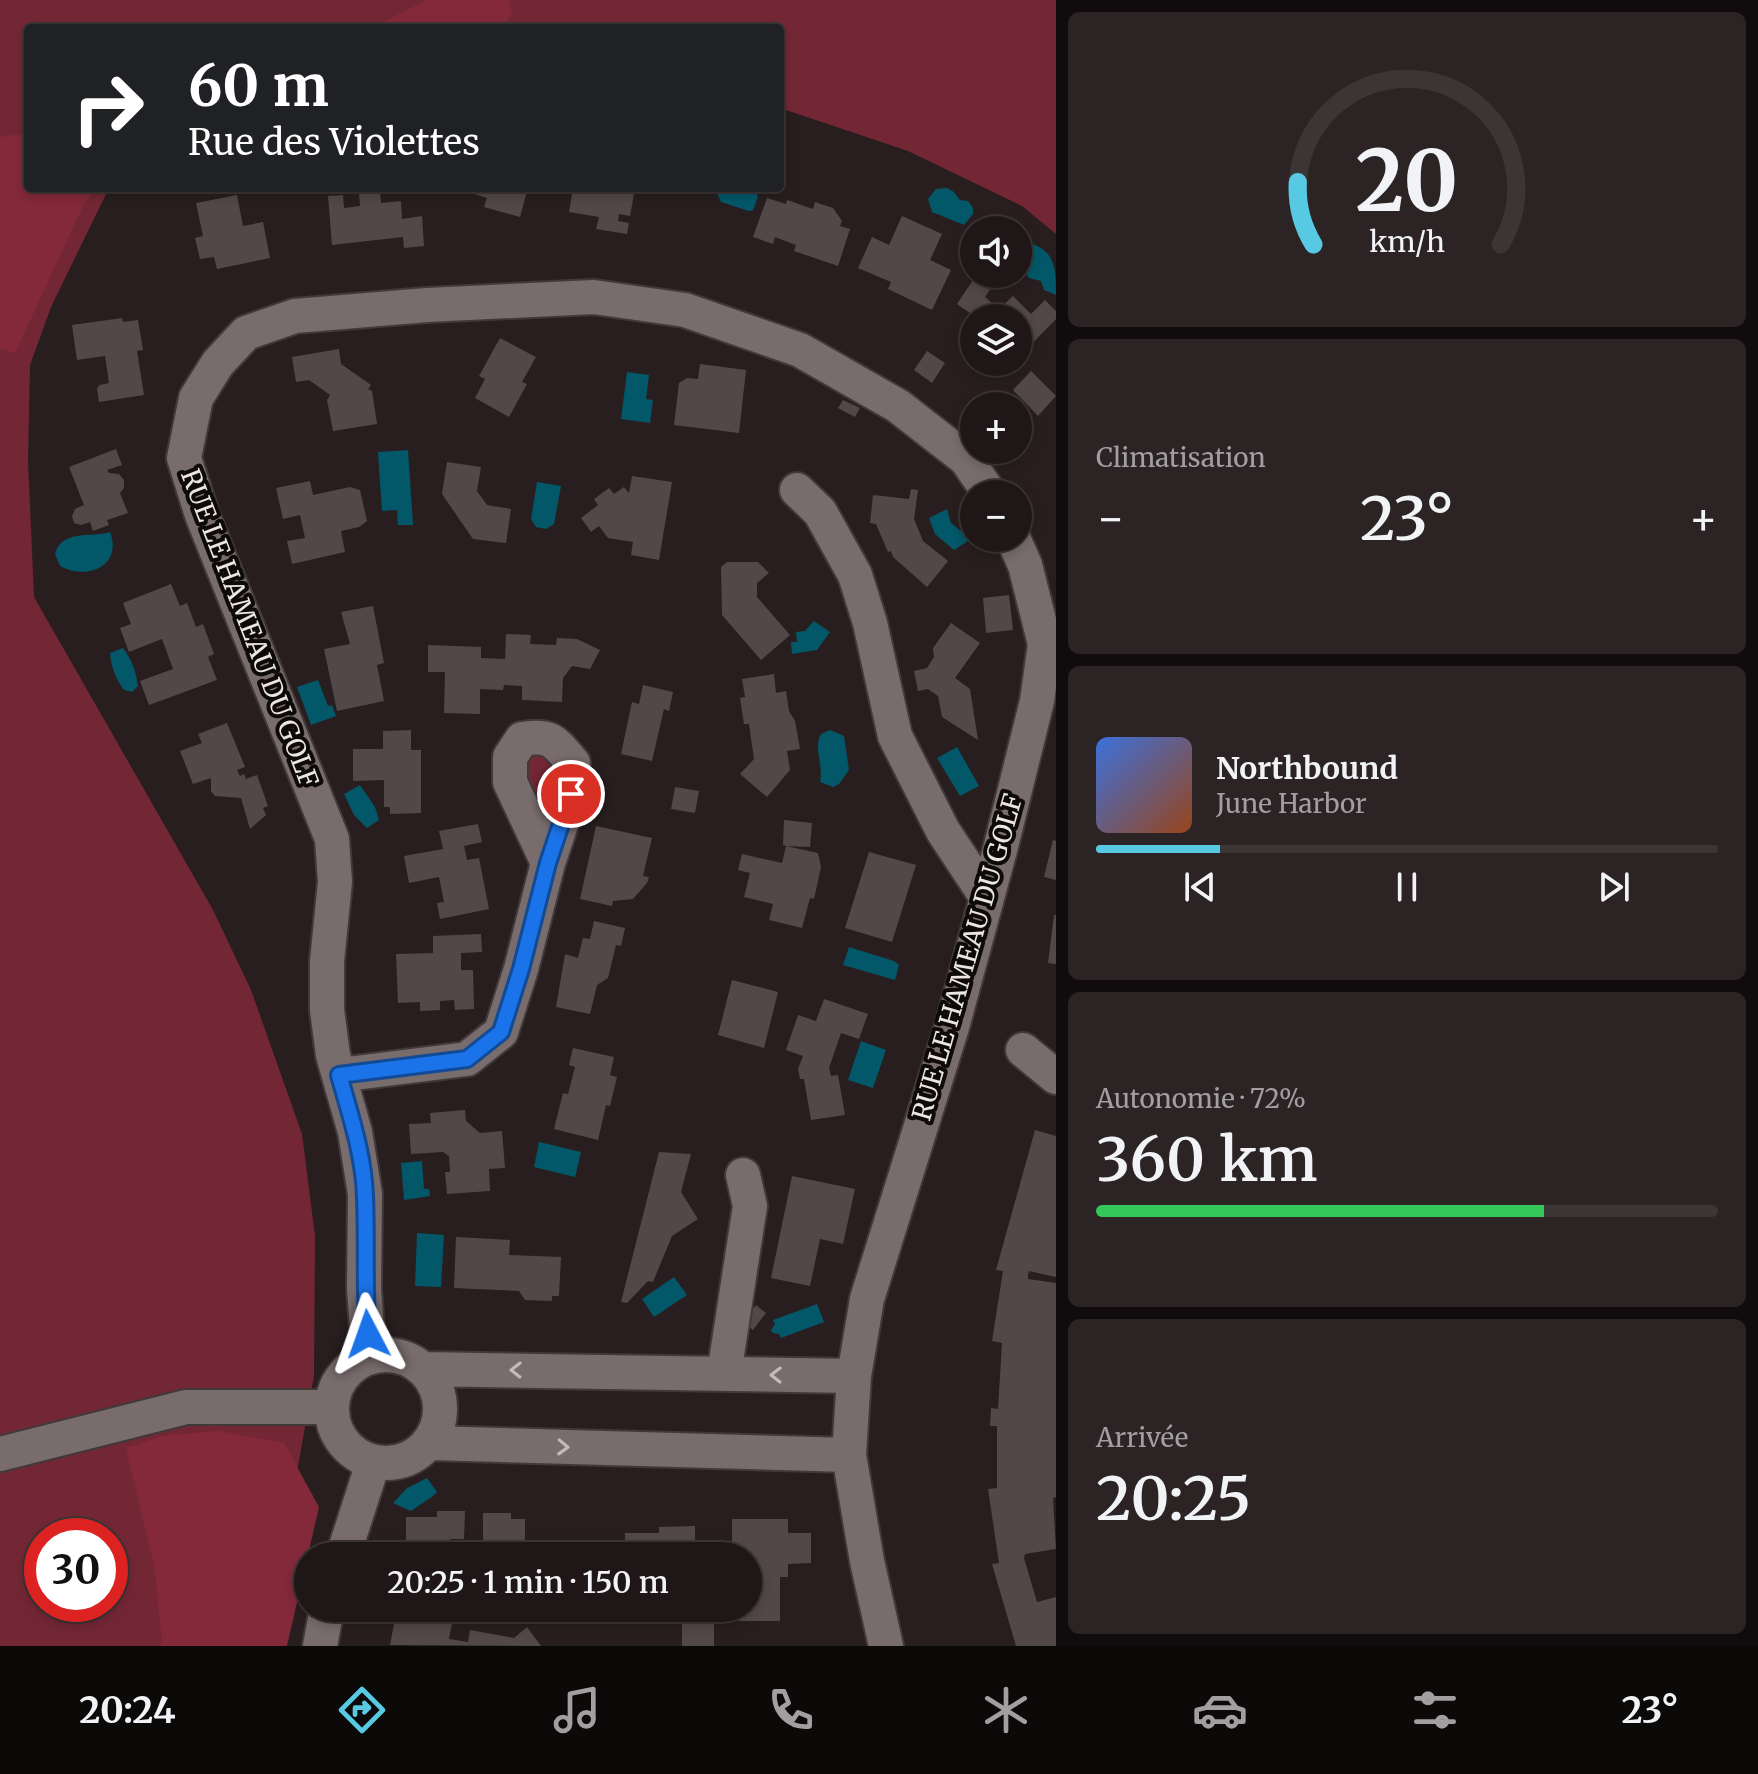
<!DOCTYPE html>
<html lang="fr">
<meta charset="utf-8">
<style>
:root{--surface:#1e1617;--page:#2b2324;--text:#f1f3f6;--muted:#a19fa1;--line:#3c3536;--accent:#57c9e3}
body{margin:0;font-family:Merriweather,serif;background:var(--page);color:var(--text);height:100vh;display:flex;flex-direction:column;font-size:30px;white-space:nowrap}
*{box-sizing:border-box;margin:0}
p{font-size:26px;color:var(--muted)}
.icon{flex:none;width:44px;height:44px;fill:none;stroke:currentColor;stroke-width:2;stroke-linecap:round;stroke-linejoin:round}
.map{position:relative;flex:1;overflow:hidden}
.drawer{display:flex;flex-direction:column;gap:12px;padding:12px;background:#100c0d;width:702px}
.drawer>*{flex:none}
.top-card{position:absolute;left:24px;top:24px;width:760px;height:168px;border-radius:8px;box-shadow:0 4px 12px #0003,0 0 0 2px var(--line);background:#202124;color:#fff;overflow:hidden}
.buttons{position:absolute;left:960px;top:216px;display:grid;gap:16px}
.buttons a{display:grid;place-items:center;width:72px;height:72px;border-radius:50%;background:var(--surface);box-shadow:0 4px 12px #0003,0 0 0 2px var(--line);font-size:40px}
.speed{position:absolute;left:24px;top:1518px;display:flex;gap:16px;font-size:40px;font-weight:700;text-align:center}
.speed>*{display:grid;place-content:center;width:104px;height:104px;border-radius:50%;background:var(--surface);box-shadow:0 4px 12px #0003,0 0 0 2px var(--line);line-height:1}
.speed .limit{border:12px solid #d22;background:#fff;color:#111}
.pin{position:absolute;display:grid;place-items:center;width:68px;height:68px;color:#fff;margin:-34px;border:4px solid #fff;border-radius:50%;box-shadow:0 2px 8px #0007}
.me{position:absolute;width:88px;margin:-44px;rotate:356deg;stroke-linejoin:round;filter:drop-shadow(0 0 6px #0008)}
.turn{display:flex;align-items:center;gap:28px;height:168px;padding:0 32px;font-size:36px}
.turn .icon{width:104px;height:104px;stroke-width:2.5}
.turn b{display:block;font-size:56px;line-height:68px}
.big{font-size:60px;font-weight:600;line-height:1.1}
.drawer .widget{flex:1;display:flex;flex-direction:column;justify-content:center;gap:12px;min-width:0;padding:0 28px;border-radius:12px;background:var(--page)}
.drawer .dial{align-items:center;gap:0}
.dial svg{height:208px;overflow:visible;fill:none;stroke:var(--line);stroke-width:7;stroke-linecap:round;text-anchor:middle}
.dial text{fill:var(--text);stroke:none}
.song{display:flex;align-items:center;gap:24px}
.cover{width:96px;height:96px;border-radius:12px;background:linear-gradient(135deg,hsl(220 70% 55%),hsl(20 70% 35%))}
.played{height:8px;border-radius:4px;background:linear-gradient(90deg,var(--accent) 20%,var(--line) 20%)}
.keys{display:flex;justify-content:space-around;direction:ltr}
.heat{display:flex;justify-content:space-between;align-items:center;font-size:44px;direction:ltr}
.charge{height:12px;border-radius:6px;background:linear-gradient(90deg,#34c759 72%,var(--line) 0)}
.trip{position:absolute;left:294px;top:1542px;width:468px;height:80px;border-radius:40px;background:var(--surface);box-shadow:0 4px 12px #0003,0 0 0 2px var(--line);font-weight:600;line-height:80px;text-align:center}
.tabs{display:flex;height:128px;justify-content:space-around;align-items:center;background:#0c0909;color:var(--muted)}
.tabs .icon{width:56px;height:56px}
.tabs .selected{color:var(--accent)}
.tabs b{font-size:36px;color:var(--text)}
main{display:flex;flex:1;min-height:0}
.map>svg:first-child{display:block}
</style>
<main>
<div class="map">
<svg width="1056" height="1646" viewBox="0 0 1056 1646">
<rect width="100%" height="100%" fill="#281e1f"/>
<!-- green -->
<path fill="#732735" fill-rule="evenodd" d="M0,0H1056V234L1022,206L908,151L780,108V28H28V188H109L51,307L30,365L28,461L34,597L213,910L251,990L302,1134L315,1236L314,1376L291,1506L274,1646H0ZM42,1536H110V1604H42Z
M537,753L558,762L552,811L536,813L523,769L530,757Z"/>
<!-- forest -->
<path fill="#83293a" d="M427,0H509L512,13L504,28H371Z
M28,133V188H95L83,206L15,353L0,349V137Z
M219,1431L284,1443L319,1507L287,1646H159L162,1641L154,1565L126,1448L162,1436Z"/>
<!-- water -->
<path fill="#025868" d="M718,188H742L756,193L758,197L753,210L749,211L721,202L717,193Z
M947,188L954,192L960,200L968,201L973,208V214L964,225L932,212L928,199L936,189Z
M1029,243C1056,250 1056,271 1056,295L1044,290L1041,281L1029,278L1018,264L1019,247Z
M627,372L649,375L646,399L653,400L650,423L621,419Z
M408,450L413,525H398L397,510L382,511L378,452Z
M537,482L561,486L554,524L546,529L536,527L531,519Z
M947,509L951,523L971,539L954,550L935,534L929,518Z
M110,532C123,566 87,581 60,566L55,554C62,529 90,538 110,532Z
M814,621L830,632L817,650L792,654L791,642H797L796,632L805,631Z
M123,648C132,660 136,671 138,686L132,692L124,690C116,679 111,667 110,653Z
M318,680L328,706L332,705L336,716L311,725L297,687Z
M830,730L844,736L849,770L839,784L833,787L820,782C824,766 813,748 821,734Z
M957,747L979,786L960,796L937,758Z
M360,785L375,807L379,820L367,828L354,815L344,794Z
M849,947L894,961L899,965L895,980L843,965Z
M861,1041L886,1050L873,1088L848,1080Z
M539,1142L581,1152L575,1177L534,1167Z
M422,1161L424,1189H429L430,1196L404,1200L401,1163Z
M417,1233L444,1235L441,1287L415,1286Z
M674,1277L687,1295L654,1317L642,1299Z
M817,1304L824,1322L781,1338L779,1334L773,1333L771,1330L775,1324L773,1320Z
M427,1478L437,1492L433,1496L411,1511L393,1503L407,1488Z"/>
<!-- building -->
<path fill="#534849" d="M455,188H528L520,217L484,207L487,198Z
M573,188H635L630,216L619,214L618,221L629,223L627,234L596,229L599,217L569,212Z
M380,192L381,203L401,201L402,219L422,216L424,246L404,248L403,237L332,245L328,196L343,195L344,208L360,206L359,193Z
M237,195L243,226L263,222L270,258L217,269L214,257L200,259L195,238L203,236L196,203Z
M767,198L786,204L787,200L813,209L815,202L833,208L842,221L840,226L850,229L838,266L794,251L796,245L775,237L773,244L753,237Z
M902,216L942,234L930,260L951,270L932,310L888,289L891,282L858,268L872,237L889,245Z
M977,274L999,276L985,297L999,309L1013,296L1031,314L1045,300L1056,311V319L1018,358V318H977L957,304Z
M122,318L123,322L138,320L143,350L137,351L144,395L99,402L97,388L100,385L109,383L105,356L77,360L72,325Z
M500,338L536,357L522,382L527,384L509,417L475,398L485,379L479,376Z
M339,349L341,364L371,385L368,389L372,391L377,424L333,431L327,400L330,395L309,380L296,382L292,357Z
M927,351L945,363L932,383L914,370Z
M700,364L746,370L739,433L674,425L679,383L687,378L698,379Z
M1031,371L1056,396L1038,416L1013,390Z
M843,400L860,408L855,417L838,408Z
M116,449L122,465L107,470L109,473L119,474L124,480V488L120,493L128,513L107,520L109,525L93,531L90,522L81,525L74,523L72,516L75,509L84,505L69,467Z
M447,462L481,467L477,491L487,505L511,509L506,543L473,539L442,494Z
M632,476L672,482L659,560L631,555L633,542L608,538L599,526L591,532L581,518L598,505L594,499L609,488L614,494L624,487L629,493Z
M310,481L313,495L350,487L360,490L367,521L359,527L341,531L345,552L292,564L287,541L305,538L300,515L283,519L276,488Z
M911,489L918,490L914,519L923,541L948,561L927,587L893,557L891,551L888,552L876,524L870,523L873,495L909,499Z
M727,562H758L769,573L757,583V597L790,635L761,660L722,615L721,567Z
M171,584L180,606L187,603L196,627L203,624L214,654L208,657L217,680L149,705L140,681L173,669L162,639L129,652L120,628L131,624L123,603Z
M1009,595L1013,630L986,633L983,598Z
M373,606L384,663L377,665L384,701L337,711L324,649L350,644L341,612Z
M951,623L980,643L955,678L970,689L978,740L942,717L938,696L928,689L918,691L914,671L927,668L934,657L933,648Z
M506,634L531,635L530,644L556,645L557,638L577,639L600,650L590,669L572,666L563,678L562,702L522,700V686L504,685L503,690L480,689V714L444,713L445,672H428V645L481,647V658L505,659Z
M774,674L776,693L786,691L789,711L795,721L800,749L787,751L790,770L767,797L740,774L754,759L749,724H744L740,698L745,697L742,679Z
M643,685L673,692L669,711L664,709L652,761L621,754L632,702L639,704Z
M227,723L245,767L237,770L240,776L244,774L246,779L257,775L268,806L263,808L266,815L250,829L241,798L215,796L211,791V778L193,784L180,751L202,743L198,734Z
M411,730V750H421V813L390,814V807H384V780L353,781V749H383V731Z
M675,787L699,791L695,813L671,809Z
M784,820L812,823L810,847L786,846L818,853L821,867L814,899L810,898L802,928L769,920L773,904L744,897L750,873L738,870L742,854L782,863L786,846L783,845Z
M478,824L482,842L464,846L467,860L479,858L489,909L440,919L437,903L444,902L439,877L409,883L404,856L443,849L439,831Z
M596,826L652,838L643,876L649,877L647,883L633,899L613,901L612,906L580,899Z
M1053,840L1056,841V880L1044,877Z
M869,852L916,865L892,942L845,928Z
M1054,915H1056V964L1048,963Z
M594,921L625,928L621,946L616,945L608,978L597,985L590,1014L556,1007L565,954L578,958L583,938L590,939Z
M481,934L482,952L461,953V970H473L474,1009L455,1010L454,1000L440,1001V1010L420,1011V1002L398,1003L396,954L433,953V936Z
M732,980L778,992L764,1048L718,1035Z
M824,999L868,1014L859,1039L841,1033L829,1068L831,1076L838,1075L845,1115L811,1120L804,1079H800L798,1069L803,1056L786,1050L798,1015L816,1021Z
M573,1048L614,1057L610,1075L617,1077L610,1106L606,1105L598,1140L554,1129L563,1093L568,1094L575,1067L569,1065Z
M465,1110L466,1121L480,1133L502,1131L505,1168L489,1169L490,1191L447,1194L445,1172H450L449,1156L443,1152L411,1154L409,1124L431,1123L430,1113Z
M1035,1130L1056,1136V1277L1029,1271L1028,1275V1279L1056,1283V1497L1053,1498L1056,1549L1025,1554L1024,1558L1037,1602L1056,1597V1646H1016L992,1564L999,1563L988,1489L997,1488V1426H990L991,1408L998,1409L1002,1343L992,1341L1003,1271L996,1270Z
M659,1152L691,1154L681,1192L698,1219L672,1236L653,1282L648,1281L627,1303L621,1302Z
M792,1176L855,1189L843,1244L820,1239L810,1286L771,1278Z
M456,1237L510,1240L509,1255L561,1257L559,1296H552V1301L525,1300L519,1291L454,1288Z
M756,1305L766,1313L753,1330L743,1322Z
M437,1511H465L464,1539H450V1556H406V1517H437Z
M483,1513H511V1519H525V1556H497V1541H483Z
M732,1519H788V1533H811V1563L788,1564V1577H780V1621H739V1608H748V1556H732Z
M695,1526V1556H625V1533H659V1527Z
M397,1608H426L454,1613L449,1639L468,1642L470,1630L514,1638L527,1627L541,1646L390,1645Z
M682,1608H714V1646H682Z"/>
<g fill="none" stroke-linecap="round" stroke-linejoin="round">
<defs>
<path id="minor" d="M797,490L820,512L855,575L870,623L895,736L943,831L986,896
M1023,1050L1056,1077
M339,1075L467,1059L501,1032L521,969L548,863L571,794L573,763C555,742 552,734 522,739L510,757V782L548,863
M332 1409a54 54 0 1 1 108 0a54 54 0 1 1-108 0Z
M369,1356L364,1289L365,1194L355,1132L333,1055L327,1010V961L335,882L332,839L202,515L184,458L196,398L218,363L246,333L295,316L427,305L594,297L685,310L800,350L898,406L966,459L990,494
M423,1369L854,1376
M724,1374L750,1206L743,1175
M430,1443L849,1455
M0,1454L186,1407H330
M343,1556L373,1463
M320,1646L327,1608
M886,1646L867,1561L849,1455L854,1376L867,1299L952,1027L1000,850L1037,701L1045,644L1025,565L1013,538"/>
</defs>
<!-- minor casing -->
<use href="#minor" stroke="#413939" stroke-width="38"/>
<!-- minor -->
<use href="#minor" stroke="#786c6d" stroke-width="34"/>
</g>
<!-- one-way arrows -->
<defs><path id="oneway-chevron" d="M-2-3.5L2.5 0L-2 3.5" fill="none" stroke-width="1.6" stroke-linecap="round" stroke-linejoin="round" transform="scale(2)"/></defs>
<g stroke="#c3bbbb">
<use href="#oneway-chevron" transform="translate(516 1370) rotate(-179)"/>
<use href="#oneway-chevron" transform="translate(776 1375) rotate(-179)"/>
<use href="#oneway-chevron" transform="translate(563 1447) rotate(2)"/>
</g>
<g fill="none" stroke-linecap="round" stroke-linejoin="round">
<defs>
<path id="route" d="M368,1334C364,1288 367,1243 365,1197C364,1156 350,1114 339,1075L467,1059L501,1032L521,969L548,863L571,794"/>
</defs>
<!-- route casing -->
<use href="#route" stroke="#114b97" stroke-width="20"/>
<!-- route -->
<use href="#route" stroke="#1a73e8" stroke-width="14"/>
</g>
<g text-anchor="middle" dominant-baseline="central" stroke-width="8" stroke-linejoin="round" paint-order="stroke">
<!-- street labels -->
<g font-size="26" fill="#ebe5e5" stroke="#0e0a0a">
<text transform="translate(250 628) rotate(69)">RUE LE HAMEAU DU GOLF</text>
<text transform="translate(967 957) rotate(-74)">RUE LE HAMEAU DU GOLF</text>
</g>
</g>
</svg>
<div class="buttons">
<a><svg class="icon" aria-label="sound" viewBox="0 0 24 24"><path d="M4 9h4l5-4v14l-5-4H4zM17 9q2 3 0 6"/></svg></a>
<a><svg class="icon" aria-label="layers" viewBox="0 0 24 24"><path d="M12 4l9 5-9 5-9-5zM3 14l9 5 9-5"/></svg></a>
<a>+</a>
<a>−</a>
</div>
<div class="speed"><div class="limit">30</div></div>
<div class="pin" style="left:571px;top:794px;background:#d93025"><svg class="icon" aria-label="arrive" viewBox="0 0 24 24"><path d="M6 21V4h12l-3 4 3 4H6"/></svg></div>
<svg class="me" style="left:368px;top:1334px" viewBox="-20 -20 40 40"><path d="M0-17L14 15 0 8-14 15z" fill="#1a73e8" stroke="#fff" stroke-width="4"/></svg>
<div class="trip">20:25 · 1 min · 150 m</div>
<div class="top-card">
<div class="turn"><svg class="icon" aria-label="right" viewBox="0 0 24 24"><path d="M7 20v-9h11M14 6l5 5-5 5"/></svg><div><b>60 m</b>Rue des Violettes</div></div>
</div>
</div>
<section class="drawer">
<div class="widget dial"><svg viewBox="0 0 100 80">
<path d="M14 69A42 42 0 1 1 86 69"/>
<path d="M14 69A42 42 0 0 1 8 45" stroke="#57c9e3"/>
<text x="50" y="56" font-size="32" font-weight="700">20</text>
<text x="50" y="72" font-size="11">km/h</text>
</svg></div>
<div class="widget"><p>Climatisation</p>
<div class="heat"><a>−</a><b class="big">23°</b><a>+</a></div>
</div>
<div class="widget">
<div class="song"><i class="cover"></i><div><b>Northbound</b><p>June Harbor</p></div></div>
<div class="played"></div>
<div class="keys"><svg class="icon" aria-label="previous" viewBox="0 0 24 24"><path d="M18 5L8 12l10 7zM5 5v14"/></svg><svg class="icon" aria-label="pause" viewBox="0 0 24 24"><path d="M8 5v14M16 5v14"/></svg><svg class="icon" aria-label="next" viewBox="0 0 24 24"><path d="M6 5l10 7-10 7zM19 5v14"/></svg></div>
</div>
<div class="widget"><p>Autonomie · 72%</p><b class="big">360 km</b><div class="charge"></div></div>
<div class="widget"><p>Arrivée</p><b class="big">20:25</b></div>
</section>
</main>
<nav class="tabs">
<b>20:24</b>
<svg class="icon selected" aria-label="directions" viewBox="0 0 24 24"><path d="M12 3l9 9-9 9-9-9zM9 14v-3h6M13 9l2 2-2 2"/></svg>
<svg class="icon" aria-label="music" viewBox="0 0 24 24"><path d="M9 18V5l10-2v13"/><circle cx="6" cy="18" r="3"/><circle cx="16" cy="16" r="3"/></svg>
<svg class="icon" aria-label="phone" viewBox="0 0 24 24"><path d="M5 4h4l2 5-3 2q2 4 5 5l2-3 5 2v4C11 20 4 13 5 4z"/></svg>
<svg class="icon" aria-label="climate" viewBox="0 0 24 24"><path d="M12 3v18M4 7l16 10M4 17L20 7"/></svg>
<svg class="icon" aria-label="car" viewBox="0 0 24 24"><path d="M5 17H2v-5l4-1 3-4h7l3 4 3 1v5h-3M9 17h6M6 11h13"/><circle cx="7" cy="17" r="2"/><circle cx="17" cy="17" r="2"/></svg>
<svg class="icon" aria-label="filters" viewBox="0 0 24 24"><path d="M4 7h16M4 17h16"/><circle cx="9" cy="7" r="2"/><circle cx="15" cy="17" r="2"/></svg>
<b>23°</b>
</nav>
